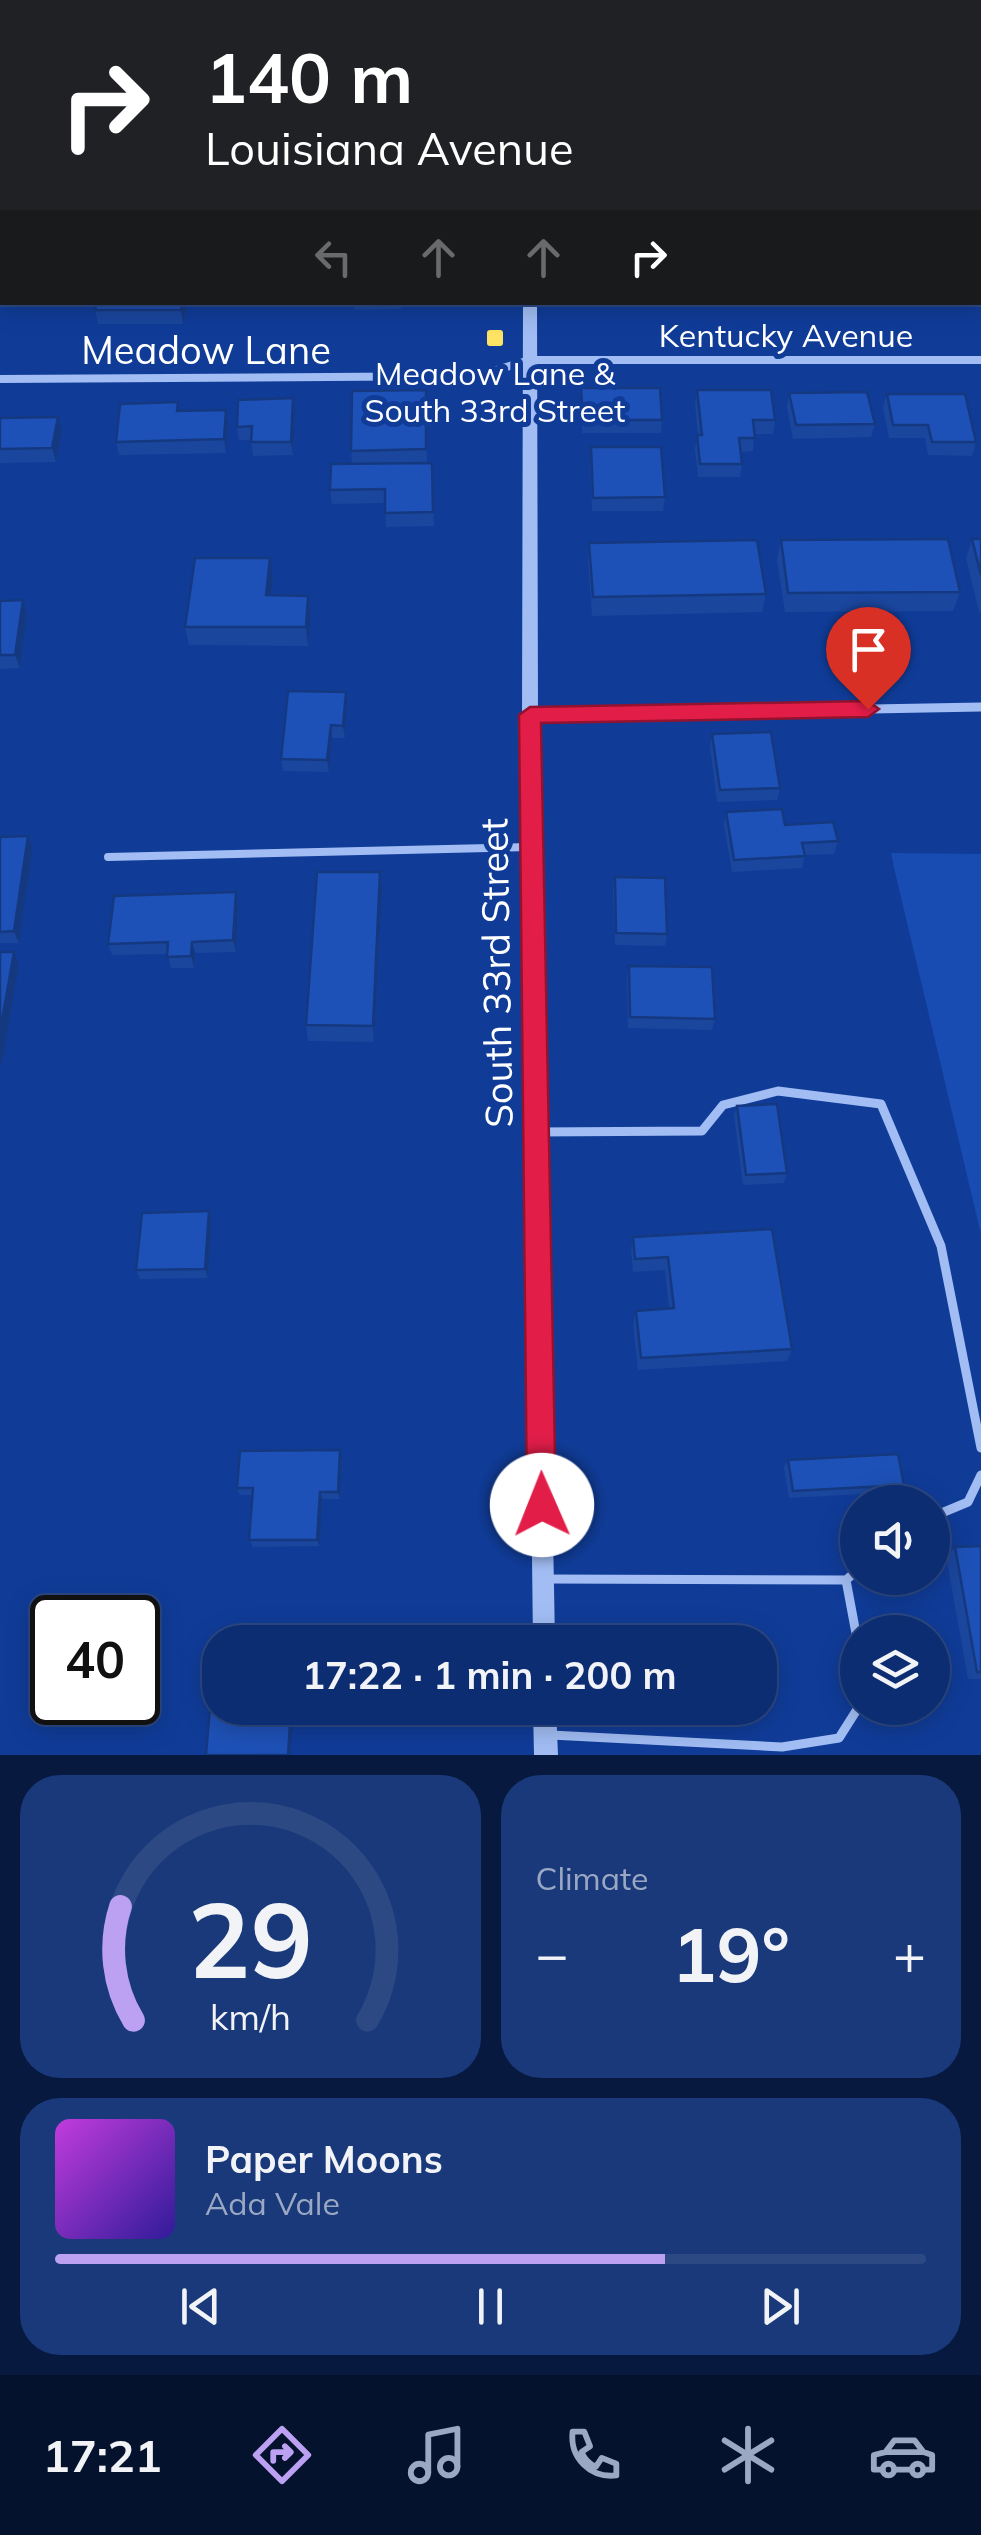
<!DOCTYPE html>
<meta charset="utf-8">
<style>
:root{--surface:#0c2d72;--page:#1a397a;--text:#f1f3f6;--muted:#9aa8c4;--line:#2c4984;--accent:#bca0f2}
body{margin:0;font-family:Mulish,sans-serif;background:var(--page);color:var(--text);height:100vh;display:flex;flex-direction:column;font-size:38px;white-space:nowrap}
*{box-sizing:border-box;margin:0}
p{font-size:32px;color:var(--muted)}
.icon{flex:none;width:55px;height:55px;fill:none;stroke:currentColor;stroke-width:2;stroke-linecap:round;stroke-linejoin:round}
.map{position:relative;height:1755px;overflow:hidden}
.panel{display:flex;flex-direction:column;gap:20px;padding:20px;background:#07193f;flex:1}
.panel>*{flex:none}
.banner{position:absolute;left:0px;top:0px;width:982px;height:305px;box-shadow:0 5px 25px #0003,0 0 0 2px var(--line);background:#202124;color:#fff;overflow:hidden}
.fabs{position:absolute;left:840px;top:1485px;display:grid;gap:20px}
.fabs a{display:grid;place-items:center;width:110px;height:110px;border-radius:50%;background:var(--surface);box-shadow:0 5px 25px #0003,0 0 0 2px var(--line);font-size:50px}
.speed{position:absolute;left:30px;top:1595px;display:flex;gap:20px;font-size:50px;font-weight:700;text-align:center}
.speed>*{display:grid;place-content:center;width:130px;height:130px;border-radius:50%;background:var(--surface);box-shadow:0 5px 25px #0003,0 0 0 2px var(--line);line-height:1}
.speed .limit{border:5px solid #111;border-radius:15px;background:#fff;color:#111}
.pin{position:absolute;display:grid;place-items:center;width:85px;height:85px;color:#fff;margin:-102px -42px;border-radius:50% 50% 50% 0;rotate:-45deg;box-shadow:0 0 10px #0007}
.pin .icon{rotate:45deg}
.me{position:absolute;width:110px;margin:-55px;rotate:359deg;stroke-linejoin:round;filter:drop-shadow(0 0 8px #0008)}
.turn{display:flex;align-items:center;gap:35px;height:210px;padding:0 40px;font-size:45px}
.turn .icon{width:130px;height:130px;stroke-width:2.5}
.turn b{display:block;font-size:70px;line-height:85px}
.lanes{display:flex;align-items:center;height:95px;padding:0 40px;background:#0003;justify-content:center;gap:50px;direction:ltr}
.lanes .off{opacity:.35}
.big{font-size:75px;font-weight:700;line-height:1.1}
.panel .card{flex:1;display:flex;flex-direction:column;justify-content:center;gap:15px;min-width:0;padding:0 35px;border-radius:40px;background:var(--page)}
.panel .dial{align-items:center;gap:0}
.dial svg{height:260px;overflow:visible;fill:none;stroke:var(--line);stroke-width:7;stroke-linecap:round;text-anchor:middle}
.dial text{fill:var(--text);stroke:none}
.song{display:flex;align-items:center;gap:30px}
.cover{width:120px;height:120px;border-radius:15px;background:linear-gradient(135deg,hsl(290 70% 55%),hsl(250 70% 35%))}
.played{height:10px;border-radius:5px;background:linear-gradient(90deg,var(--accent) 70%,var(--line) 70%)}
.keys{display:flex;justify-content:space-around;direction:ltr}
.heat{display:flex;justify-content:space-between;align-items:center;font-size:55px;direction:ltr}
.panel .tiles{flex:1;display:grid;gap:20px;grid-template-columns:1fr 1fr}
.card:last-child{grid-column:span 2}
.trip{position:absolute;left:202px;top:1625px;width:575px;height:100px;border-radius:40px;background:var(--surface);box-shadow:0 5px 25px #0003,0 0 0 2px var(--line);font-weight:700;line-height:100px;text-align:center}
.tab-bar{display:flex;height:160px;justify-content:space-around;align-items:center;background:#05122e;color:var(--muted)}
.tab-bar .icon{width:70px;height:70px}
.tab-bar .on{color:var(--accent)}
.tab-bar b{font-size:45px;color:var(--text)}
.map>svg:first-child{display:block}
</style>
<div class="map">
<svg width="981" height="1755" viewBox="0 0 981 1755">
<rect width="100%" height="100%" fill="#103c98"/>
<!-- green -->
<path fill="#184cb2" d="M891,853L981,854V1234L896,876Z"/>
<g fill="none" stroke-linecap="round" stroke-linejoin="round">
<!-- service-far1 -->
<path stroke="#a1bdf4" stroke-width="8" d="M108,857L531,847"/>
<!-- service -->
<path stroke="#a1bdf4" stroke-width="9" d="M536,1132L702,1131L723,1105L778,1091L881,1104L941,1246L981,1448
M932,1517L968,1502L981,1475
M546,1579L846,1580L858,1570
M846,1580L858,1644
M551,1735L782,1747L839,1738L858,1708"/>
<!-- minor-far1 -->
<path stroke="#a1bdf4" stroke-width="8" d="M0,379L476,376L530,360H981"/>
<!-- minor -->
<path stroke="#a1bdf4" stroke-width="9" d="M530,715L981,707"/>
<!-- tertiary -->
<path fill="#a1bdf4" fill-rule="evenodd" d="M521,0H533V2H522Z
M523,302H537L538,715L555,1642H533L522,715Z
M533,1708H556L558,1755H534Z"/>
</g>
<!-- wall -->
<path fill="#1a469d" d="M980,242L981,307H949L948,302H980Z
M97,302H184L186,309L183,324H98L95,310Z
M353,302H401V309L354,310Z
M603,302H646V305L604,304Z
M665,302H737L665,304Z
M761,302H834V304H761Z
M852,302H900L899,307H853Z
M581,388L662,420L661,433H582Z
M426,390L427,463H432L434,526L386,527L385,503L332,504L330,490L352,464L351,451Z
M697,390L775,420L773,434H754L753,451L741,452L742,464L740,477H698L695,449L697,435H698L695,404Z
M789,393L875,424L871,437L793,439L787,407Z
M887,394L976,442L972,456L928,455L925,438H889L883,407Z
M226,410L228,424L226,453L119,455L116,442L180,411Z
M295,412L293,455L253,456L251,440H239L237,427Z
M0,418L62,431L56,462L0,463Z
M591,447L665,497L663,511H592L590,460Z
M972,539H981V612H979L966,558Z
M781,540L960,592L953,611L785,612L777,560Z
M589,543L766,594L762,612L592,616L588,562Z
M273,577L271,595L308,596L311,615L308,646L189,645L185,627Z
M0,601L27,614L20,668L0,669Z
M347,704L345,738H332L329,772L283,771L281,759Z
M712,734L780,788L777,800L717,802L710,746Z
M726,812L785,825L838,841L834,854L805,855L802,868L732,872L724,825Z
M28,836L33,848L19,943H0V837Z
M380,872L382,889L374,1042L308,1041L306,1025Z
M615,877L667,934L665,946L615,945L613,889Z
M236,892L238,904L236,952L195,953L194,968H171L168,954L112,955L108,944Z
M629,966L715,1019L712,1030L628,1028L627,977Z
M737,1106L787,1173L784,1183L743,1185L734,1116Z
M209,1211L212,1221L208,1278L140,1279L136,1270Z
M772,1229L792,1349L787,1361L638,1370L633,1324L636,1311L669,1309L665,1270L633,1272L631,1250L633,1237Z
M342,1458L340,1499H322L320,1546L253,1547L249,1540L253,1495H240L237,1488Z
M788,1460L904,1485L899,1492L789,1498L784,1467Z
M981,1546V1679H968L946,1556L955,1547Z"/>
<!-- shaded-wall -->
<path fill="#153980" d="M182,302H184L186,309L183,324L181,310Z
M293,398L295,412L293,455L291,442Z
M226,410L228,424L226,453L224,439Z
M58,417L62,431L56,462L52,448Z
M270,558L273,577L269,614L266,595Z
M308,596L311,615L308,646L306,627Z
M23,600L27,614L20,668L15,655Z
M346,692L347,704L345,738L343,726Z
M331,725L332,738L329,772L327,760Z
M28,836L33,848L19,943L14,931Z
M380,872L382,889L374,1042L373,1026Z
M236,892L238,904L236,952L233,940Z
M192,942L195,953L194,968L191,956Z
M14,952L19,964L2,1065L0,1061V1032Z
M209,1211L212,1221L208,1278L205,1269Z
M340,1450L342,1458L340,1499L338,1492Z
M320,1492L322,1499L320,1546L317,1540Z
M291,1708L293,1711L291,1755H288Z"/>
<!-- building -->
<path fill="#1e51b7" stroke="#153980" stroke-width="2.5" d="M980,242H981V293H980Z
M97,302H182L181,310H95Z
M581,388H660L662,420H583Z
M426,390V449L351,451L352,391Z
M697,390H771L775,420H753L755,438H739L742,464H700L697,435H702Z
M867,392L875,424L796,425L789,393Z
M887,394H965L976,442H932L928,425H893Z
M293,398L291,442H251L252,426L237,427L238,400Z
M178,402L177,411L226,410L224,439L116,442L120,404Z
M58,417L52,448L0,449V418Z
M591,447H661L665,497L593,498Z
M432,463L433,512L385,513V489L330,490L331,464Z
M948,539L960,592L788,593L781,540Z
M972,539H981V575Z
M757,540L766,594L593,597L589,543Z
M195,558H270L266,595L308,596L306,627H185Z
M23,600L15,655H0V601Z
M288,691L346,692L343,726L331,725L327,760L281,759Z
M771,732L780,788L720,790L712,734Z
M782,809L785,825L833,822L838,841L802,843L805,856L734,860L726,812Z
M28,836L14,931L0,932V837Z
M317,872H380L373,1026L306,1025Z
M615,877L665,878L667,934L616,933Z
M236,892L233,940L192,942L191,956L167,957L168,942L108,944L114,896Z
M0,952H14L0,1032Z
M629,966L712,967L715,1019L630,1017Z
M777,1104L787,1173L746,1175L737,1106Z
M209,1211L205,1269L136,1270L142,1213Z
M772,1229L792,1349L641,1358L636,1311L674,1308L668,1257L635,1259L633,1237Z
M340,1450L338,1492H320L317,1540H249L253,1488H237L240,1451Z
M898,1454L904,1485L793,1491L788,1460Z
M981,1546V1672H977L955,1547Z
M210,1707L291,1708L288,1755H206Z"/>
<!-- route -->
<path fill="#e11d48" stroke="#92132f" stroke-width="2.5" d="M868,701L879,709L868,717L541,723L556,1505L552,1515L542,1519L531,1515L527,1505L519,715L530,707Z"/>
<!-- markers -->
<rect fill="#ffe364" stroke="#103c98" stroke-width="4" x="485" y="328" width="20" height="20" rx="5"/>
<g text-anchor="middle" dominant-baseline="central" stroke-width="10" stroke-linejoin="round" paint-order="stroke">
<!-- far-street labels -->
<g font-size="32" fill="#fff" stroke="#103c98">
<text x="786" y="335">Kentucky Avenue</text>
</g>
<!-- far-poi labels -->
<g font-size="32" fill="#fff" stroke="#103c98">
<text x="495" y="373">Meadow Lane &amp;<tspan x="495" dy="37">South 33rd Street</tspan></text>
</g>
<!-- street labels -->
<g font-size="38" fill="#fff" stroke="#103c98">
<text x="206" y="350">Meadow Lane</text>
<text transform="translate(496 973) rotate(-91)">South 33rd Street</text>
</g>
</g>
</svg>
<div class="fabs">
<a><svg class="icon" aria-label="sound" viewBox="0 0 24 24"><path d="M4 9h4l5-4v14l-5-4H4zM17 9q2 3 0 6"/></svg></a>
<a><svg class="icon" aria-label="layers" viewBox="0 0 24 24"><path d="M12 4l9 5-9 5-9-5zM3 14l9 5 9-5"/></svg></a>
</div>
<div class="speed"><div class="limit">40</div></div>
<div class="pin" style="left:868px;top:709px;background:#d93025"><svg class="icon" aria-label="arrive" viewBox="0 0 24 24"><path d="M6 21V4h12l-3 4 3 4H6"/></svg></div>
<svg class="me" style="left:542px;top:1505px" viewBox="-20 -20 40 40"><circle r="19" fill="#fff"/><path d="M0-13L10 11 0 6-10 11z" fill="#e11d48"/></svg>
<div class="trip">17:22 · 1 min · 200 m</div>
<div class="banner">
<div class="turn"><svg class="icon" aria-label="right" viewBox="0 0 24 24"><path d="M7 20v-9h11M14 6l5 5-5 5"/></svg><div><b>140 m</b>Louisiana Avenue</div></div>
<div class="lanes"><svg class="icon off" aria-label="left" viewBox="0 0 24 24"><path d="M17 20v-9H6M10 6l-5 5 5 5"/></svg><svg class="icon off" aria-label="ahead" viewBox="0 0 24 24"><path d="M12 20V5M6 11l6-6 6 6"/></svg><svg class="icon off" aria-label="ahead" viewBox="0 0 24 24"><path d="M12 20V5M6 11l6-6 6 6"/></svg><svg class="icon" aria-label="right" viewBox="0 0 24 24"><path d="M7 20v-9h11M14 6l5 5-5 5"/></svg></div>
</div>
</div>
<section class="panel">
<div class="tiles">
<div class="card dial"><svg viewBox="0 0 100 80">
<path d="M14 69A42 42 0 1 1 86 69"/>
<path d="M14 69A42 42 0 0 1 10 34" stroke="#bca0f2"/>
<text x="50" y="56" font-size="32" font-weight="700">29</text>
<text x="50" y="72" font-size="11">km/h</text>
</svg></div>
<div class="card"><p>Climate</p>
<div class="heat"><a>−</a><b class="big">19°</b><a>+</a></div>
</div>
<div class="card">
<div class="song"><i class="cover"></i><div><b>Paper Moons</b><p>Ada Vale</p></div></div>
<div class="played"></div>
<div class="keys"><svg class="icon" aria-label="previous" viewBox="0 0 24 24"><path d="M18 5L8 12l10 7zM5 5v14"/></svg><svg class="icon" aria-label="pause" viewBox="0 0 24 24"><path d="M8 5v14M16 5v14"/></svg><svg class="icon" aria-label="next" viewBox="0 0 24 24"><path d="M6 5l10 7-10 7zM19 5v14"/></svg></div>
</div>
</div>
</section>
<nav class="tab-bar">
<b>17:21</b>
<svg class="icon on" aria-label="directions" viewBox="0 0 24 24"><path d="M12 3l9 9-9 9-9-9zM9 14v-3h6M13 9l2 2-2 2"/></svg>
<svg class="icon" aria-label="music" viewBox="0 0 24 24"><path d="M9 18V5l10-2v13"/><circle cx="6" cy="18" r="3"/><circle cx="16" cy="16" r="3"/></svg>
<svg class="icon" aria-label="phone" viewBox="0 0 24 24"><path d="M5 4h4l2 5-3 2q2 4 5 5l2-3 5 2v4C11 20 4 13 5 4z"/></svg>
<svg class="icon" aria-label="climate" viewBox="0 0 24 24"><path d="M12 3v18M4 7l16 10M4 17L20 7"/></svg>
<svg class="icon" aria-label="car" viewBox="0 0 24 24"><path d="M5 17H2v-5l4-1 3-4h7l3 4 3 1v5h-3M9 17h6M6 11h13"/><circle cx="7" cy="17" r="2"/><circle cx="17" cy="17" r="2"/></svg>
</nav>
